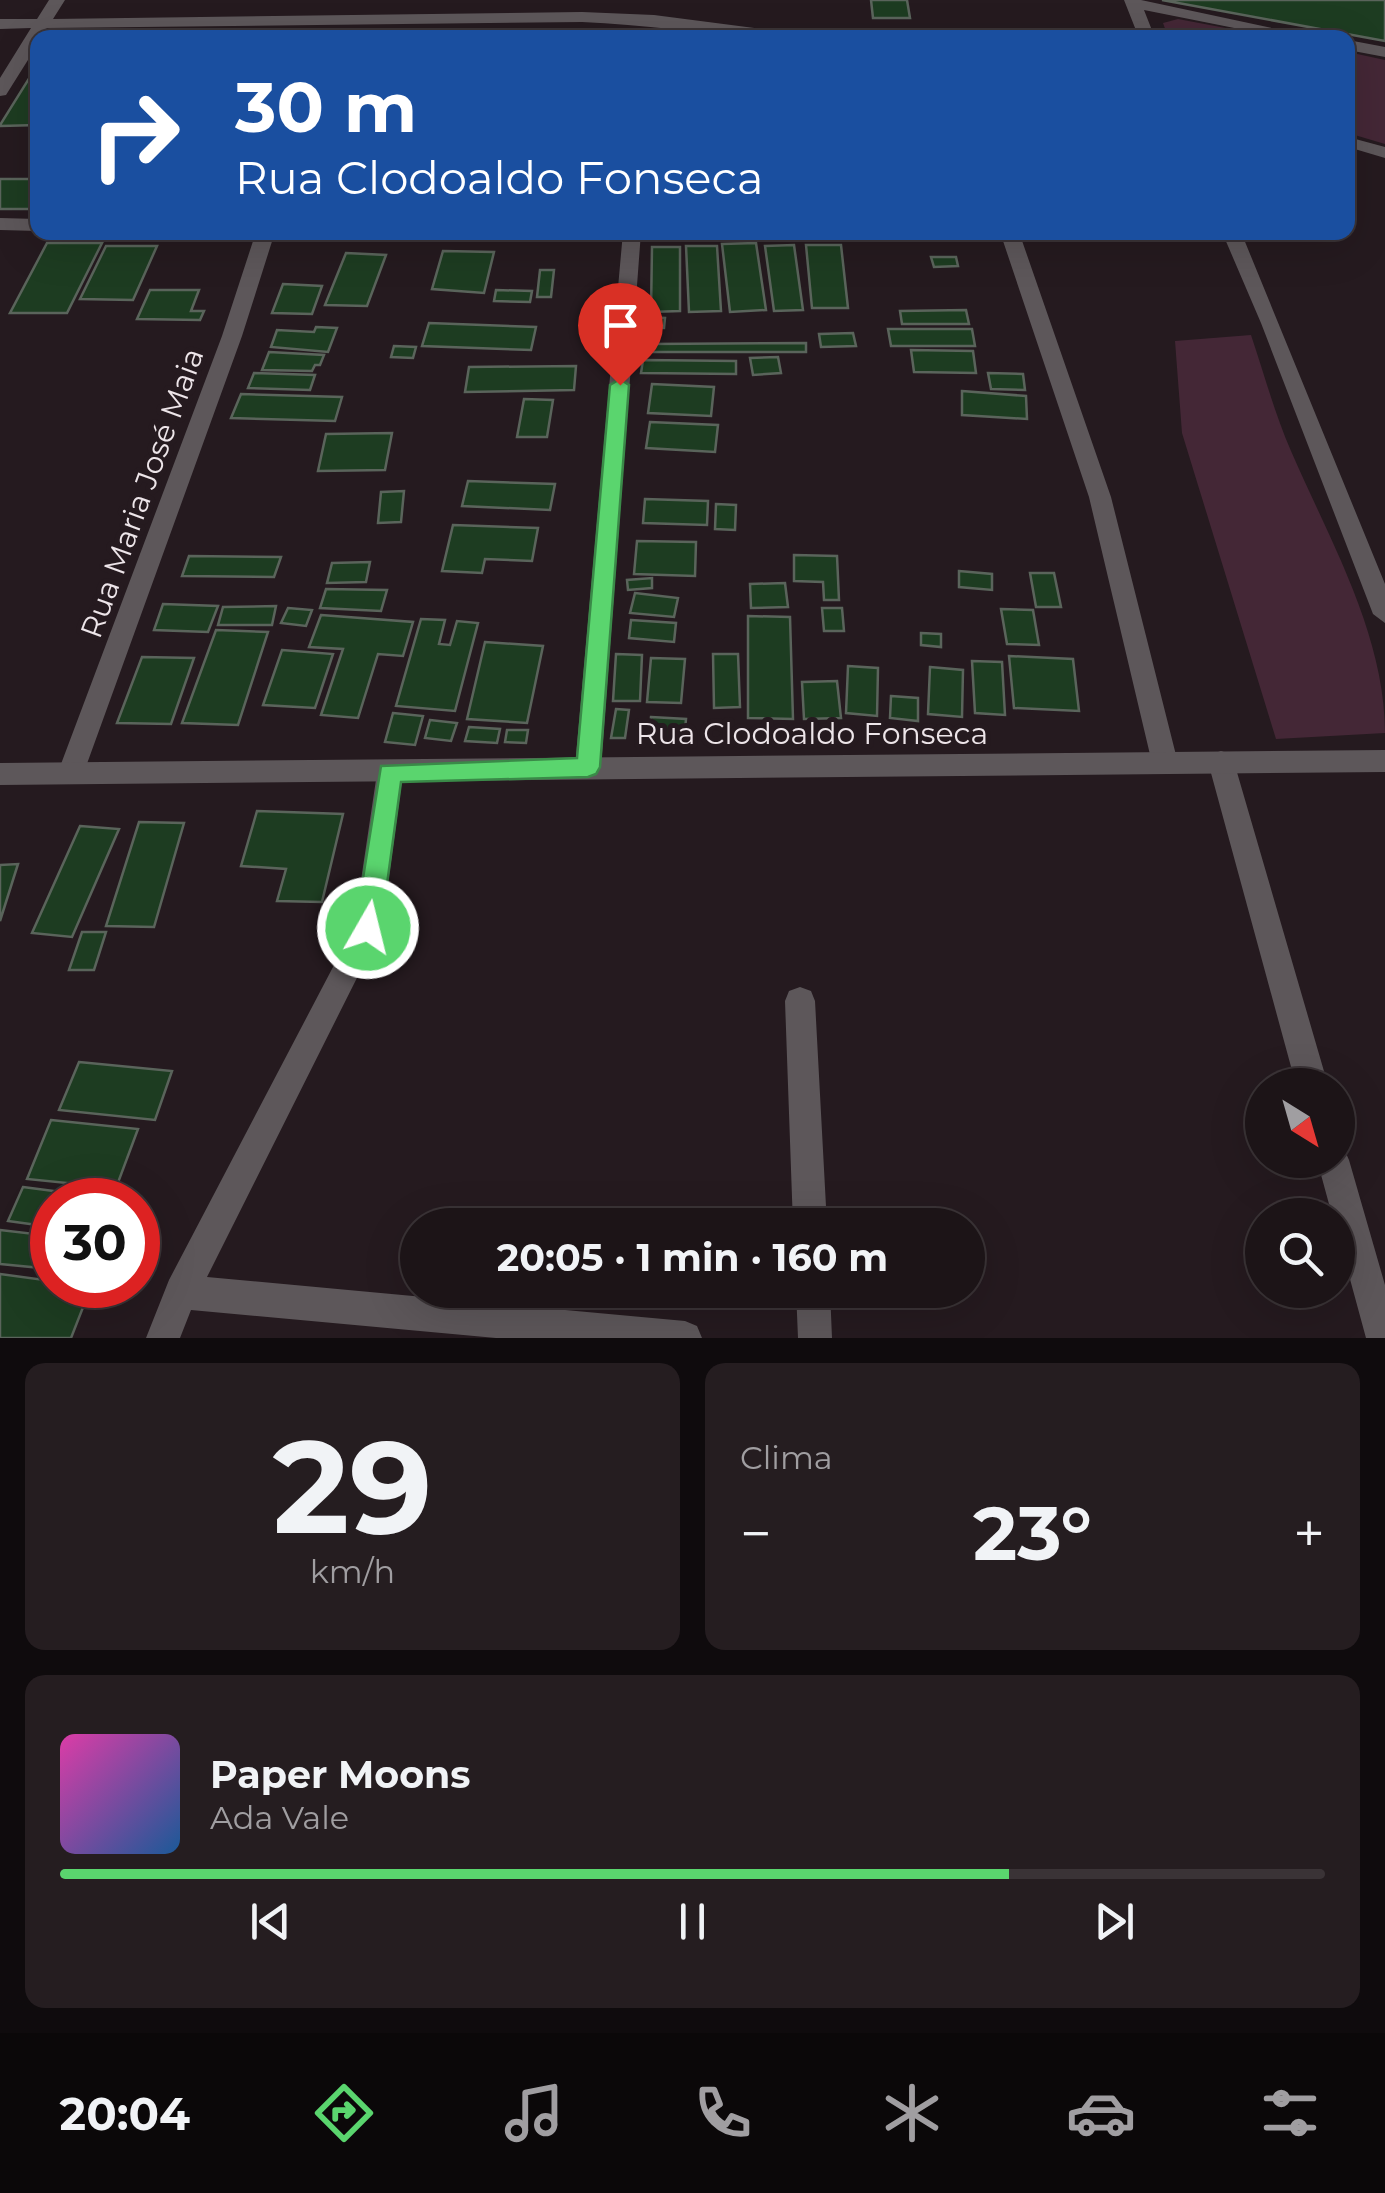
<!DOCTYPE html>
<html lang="pt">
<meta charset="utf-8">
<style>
:root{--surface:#1c1417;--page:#251d20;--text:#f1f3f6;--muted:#a09ea1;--line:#3a3336;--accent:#5ad56e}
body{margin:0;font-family:Montserrat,sans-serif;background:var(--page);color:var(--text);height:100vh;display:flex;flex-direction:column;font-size:38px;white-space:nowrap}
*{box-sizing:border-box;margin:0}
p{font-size:32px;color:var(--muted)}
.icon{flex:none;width:55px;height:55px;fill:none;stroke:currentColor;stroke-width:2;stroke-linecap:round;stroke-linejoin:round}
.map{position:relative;height:1338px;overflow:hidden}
.details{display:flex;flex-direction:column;gap:25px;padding:25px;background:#0f0b0d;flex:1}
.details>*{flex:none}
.banner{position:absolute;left:30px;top:30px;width:1325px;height:210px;border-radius:20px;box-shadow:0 10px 40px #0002,0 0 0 2px var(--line);background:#1a4fa0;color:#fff;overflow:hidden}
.needle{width:65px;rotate:143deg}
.buttons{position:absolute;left:1245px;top:1068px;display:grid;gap:20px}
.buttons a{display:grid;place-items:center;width:110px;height:110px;border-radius:50%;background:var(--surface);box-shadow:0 10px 40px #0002,0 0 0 2px var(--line);font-size:50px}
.speed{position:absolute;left:30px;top:1178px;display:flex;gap:20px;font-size:50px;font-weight:700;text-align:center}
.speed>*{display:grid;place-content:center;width:130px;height:130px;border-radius:50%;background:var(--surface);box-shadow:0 10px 40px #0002,0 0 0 2px var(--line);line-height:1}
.speed .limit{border:15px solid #d22;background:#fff;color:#111}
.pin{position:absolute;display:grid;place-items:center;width:85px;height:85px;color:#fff;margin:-102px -42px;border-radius:50% 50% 50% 0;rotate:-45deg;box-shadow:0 0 10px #0007}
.pin .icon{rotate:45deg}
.me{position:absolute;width:110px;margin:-55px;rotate:8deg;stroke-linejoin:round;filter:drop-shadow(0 0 8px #0008)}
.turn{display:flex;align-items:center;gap:35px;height:210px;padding:0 40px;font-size:45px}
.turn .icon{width:130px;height:130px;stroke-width:2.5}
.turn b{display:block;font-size:70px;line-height:85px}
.big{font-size:75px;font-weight:700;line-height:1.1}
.details .card{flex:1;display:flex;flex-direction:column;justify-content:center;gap:15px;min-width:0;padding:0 35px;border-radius:20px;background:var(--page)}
.details .dial{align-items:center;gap:0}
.dial b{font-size:130px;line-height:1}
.song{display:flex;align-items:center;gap:30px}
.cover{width:120px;height:120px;border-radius:15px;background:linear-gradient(135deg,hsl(320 70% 55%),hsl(210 70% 35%))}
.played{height:10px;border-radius:5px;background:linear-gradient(90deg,var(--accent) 75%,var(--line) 75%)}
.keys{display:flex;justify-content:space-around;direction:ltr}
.heat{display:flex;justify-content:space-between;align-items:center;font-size:55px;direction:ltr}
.details .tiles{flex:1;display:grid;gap:25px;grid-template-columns:1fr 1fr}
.card:last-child{grid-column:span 2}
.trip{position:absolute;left:400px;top:1208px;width:585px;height:100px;border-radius:50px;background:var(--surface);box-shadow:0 10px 40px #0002,0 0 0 2px var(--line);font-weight:700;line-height:100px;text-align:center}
.tab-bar{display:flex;height:160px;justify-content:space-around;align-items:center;background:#0b0809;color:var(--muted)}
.tab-bar .icon{width:70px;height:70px}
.tab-bar .selected{color:var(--accent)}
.tab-bar b{font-size:45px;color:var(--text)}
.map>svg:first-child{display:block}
</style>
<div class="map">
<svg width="1385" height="1338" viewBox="0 0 1385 1338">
<rect width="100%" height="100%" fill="#251a1f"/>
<!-- green -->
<path fill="#442736" d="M1178,19L1273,37H1168L1163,23Z
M1348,52L1385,60V144L1348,133Z
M1251,335C1264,374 1275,414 1291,451C1329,539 1385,634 1385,733L1276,739L1182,433L1175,341Z"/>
<!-- building -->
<path fill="#1d3c21" stroke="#5a645b" stroke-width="2.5" d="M871,0H907L910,18H873Z
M1162,0H1385V41Z
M38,64V125L0,126V125Z
M0,179H38V209H0Z
M47,243H102L67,313H10Z
M756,243L766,310L730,312L722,244Z
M794,245L803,310L774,311L765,246Z
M806,245H841L848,308H812Z
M106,246H157L133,300L80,299Z
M686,246H717L721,311L689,312Z
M652,247H680V311L651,312Z
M443,251L494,252L484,293L432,289Z
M346,253L386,255L367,306L325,305Z
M931,257H956L958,266L934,267Z
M540,270H554L551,297H537Z
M283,284L322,286L312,314L272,313Z
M150,290H199L191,311H204L200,320L137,319Z
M496,290L532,291L530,302L494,301Z
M966,310L969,324H902L900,311Z
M644,317L665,318L664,328L642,327Z
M429,323L536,327L531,350L422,346Z
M316,327L337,328L328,352L271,347L277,330L314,332Z
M888,329H972L975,346H891Z
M853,333L856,346L821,347L819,334Z
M806,343V352H646L647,344Z
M394,346L416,347L413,358L391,357Z
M911,350L973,351L976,373L914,372Z
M269,352L324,355L320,365H315L312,371L262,370Z
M778,357L781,373L753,375L750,358Z
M643,360L736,361V374L641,373Z
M576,366L574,390L465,392L469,367Z
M254,373L315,375L310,390L248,388Z
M988,373L1023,374L1025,390L991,389Z
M652,384L714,387L711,416L648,413Z
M962,391L1026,396L1027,419L962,415Z
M241,394L342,397L335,421L231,418Z
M524,399L553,400L547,437H517Z
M650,422L718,425L715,452L646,448Z
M392,433L385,470L318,471L326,434Z
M468,481L555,484L550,510L462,506Z
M404,491L401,522L378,523L381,492Z
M645,499L708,501L707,525L643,523Z
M716,504L736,505L735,530L715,529Z
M453,525L538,528L532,561L485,559L482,573L442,571Z
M637,541L696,542L695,576L634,574Z
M794,555L837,556L839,600H824L823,582L794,581Z
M189,556L281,557L274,577L182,576Z
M370,562L366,582L327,583L332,563Z
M959,571L992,574V590L959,587Z
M1030,573H1054L1061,607H1036Z
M652,578V588L628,590L627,580Z
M785,583L788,607L751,608L750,584Z
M326,589L387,590L381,611L320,608Z
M635,593L678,598L674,617L630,613Z
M163,604L218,606L208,632L154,630Z
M276,606L272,625H218L223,607Z
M288,608L312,610L306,626L281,623Z
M822,608H842L844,631H824Z
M1001,609L1033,610L1039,645L1007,644Z
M321,615L413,622L403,656L378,654L358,718L321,715L343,649L309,647Z
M748,616L790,617L793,719L748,718Z
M421,619L445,620L439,644L450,645L457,621L478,623L455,711L396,706Z
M631,620L676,623L674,642L629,638Z
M216,630L268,632L238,725L182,723Z
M921,633L941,634V647L921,645Z
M485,642L543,646L527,723L467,719Z
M282,650L333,654L315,708L263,705Z
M616,654L642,655L640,701H613Z
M713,654H738L740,707L714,708Z
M1009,656L1073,659L1079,711L1014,708Z
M142,657L194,658L171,724L117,723Z
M651,658L685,659L681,703L647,702Z
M972,661L1002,662L1005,715L975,713Z
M848,666L878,668L877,716L846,713Z
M930,667L963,670L962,717L928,714Z
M837,681L841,718L804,719L802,682Z
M891,696L918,698V721L890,718Z
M616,709L629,710L625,738H611Z
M393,713L423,716L415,745L385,742Z
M651,717L686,719L684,740L649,738Z
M430,720L457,723L451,741L425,738Z
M469,727L500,729L497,743L465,741Z
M507,730H528L526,743L505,742Z
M257,811L343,814L322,902L277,901L286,869L241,866Z
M139,822L184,823L154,927L106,926Z
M80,826L119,829L72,937L32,933Z
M18,864L0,921V865Z
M82,932H106L94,970H69Z
M79,1062L172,1071L155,1120L59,1110Z
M51,1120L138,1129L116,1188L27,1179Z
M23,1187L107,1198L52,1200V1227L8,1221Z
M0,1230L52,1236V1269L0,1264Z
M0,1274L52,1281V1285L91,1287L71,1338H0Z"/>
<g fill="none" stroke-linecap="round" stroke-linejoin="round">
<!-- minor -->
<path fill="#5d575a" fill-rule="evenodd" d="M49,0H65L53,19L582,12L654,15L794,33L802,38C728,38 656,25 582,22L47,28L38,38V44L6,95L0,96V78L31,28L0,29V19H37Z
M1348,137L1385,147V158L1348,147Z
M0,218L38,219V231L0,230Z
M256,232H275L242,336L84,772L80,780L71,783L62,780L58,772L222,336Z
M623,232H641L601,767L597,775L588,778L579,775L575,767Z
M1000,232H1019L1111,497L1178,763L1174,771L1165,774L1156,771L1152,763L1089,497Z
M1221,751L1230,754L1234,762L1328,1085H1296L1208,762L1212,754Z
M390,762L399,765L403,773L382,928L207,1277L685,1321L697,1326L702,1338H496L191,1310L180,1338H146L169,1280L354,927L377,773L381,765Z
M800,987L811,991L815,1001L827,1225H793L785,1001L789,991Z
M1338,1146L1344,1149L1349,1160L1385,1285V1338H1366L1338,1235V1215H1332L1317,1160H1338Z
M796,1290H830L832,1338H798Z"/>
<!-- tertiary -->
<path fill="#5d575a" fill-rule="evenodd" d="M1124,0H1141L1318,38H1284L1144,10L1155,38H1139Z
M1348,40L1385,47V57L1348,50Z
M1222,232H1241L1385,584V623L1373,614L1261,323Z
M1385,750V772L0,785V763Z"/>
</g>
<!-- route -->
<path fill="#5ad56e" stroke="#3a8a48" stroke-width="2.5" d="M620,379L629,385L600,767L596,774L588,777L401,782L381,928L377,936L368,939L359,936L355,928L381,766L577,758L610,385Z"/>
<g text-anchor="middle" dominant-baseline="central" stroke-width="10" stroke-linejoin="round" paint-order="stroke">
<!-- street labels -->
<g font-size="30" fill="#ede5e9" stroke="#251a1f">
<text transform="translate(142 493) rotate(-70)">Rua Maria José Maia</text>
<text x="812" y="733">Rua Clodoaldo Fonseca</text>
</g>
</g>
</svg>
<div class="buttons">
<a><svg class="needle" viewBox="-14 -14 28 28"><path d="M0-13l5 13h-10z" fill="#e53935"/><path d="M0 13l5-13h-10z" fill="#a09ea1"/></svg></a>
<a><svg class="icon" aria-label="search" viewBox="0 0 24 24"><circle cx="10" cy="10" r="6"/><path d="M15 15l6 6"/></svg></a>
</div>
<div class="speed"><div class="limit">30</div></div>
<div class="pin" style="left:620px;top:385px;background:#d93025"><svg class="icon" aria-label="arrive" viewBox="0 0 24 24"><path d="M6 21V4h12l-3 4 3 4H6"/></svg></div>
<svg class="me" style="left:368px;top:928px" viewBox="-20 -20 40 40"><circle r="17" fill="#5ad56e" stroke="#fff" stroke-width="3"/><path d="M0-11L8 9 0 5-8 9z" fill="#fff"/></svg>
<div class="trip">20:05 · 1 min · 160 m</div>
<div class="banner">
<div class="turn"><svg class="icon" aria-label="right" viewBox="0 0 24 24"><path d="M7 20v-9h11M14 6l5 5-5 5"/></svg><div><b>30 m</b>Rua Clodoaldo Fonseca</div></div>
</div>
</div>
<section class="details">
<div class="tiles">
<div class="card dial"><b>29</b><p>km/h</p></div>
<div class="card"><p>Clima</p>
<div class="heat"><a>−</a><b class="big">23°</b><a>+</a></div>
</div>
<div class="card">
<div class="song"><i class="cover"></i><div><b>Paper Moons</b><p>Ada Vale</p></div></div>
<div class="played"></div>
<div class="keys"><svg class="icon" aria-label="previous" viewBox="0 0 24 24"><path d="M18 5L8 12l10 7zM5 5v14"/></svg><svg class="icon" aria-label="pause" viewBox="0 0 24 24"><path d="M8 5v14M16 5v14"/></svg><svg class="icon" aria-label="next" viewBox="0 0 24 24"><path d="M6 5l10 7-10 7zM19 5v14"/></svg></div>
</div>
</div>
</section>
<nav class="tab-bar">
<b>20:04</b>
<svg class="icon selected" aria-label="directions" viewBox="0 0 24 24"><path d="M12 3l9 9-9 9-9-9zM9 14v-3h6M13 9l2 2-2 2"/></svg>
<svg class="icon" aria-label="music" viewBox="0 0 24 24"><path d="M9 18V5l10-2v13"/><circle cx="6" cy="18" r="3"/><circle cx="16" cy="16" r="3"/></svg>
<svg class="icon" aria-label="phone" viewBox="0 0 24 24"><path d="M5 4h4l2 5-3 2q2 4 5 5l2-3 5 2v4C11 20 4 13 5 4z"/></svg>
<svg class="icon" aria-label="climate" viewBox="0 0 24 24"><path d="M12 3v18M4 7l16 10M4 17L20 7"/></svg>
<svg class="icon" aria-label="car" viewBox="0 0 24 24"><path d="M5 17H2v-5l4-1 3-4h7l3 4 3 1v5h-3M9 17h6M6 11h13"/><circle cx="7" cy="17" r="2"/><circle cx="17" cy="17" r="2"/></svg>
<svg class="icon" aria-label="filters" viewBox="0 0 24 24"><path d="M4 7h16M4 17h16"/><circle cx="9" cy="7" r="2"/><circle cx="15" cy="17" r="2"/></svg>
</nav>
